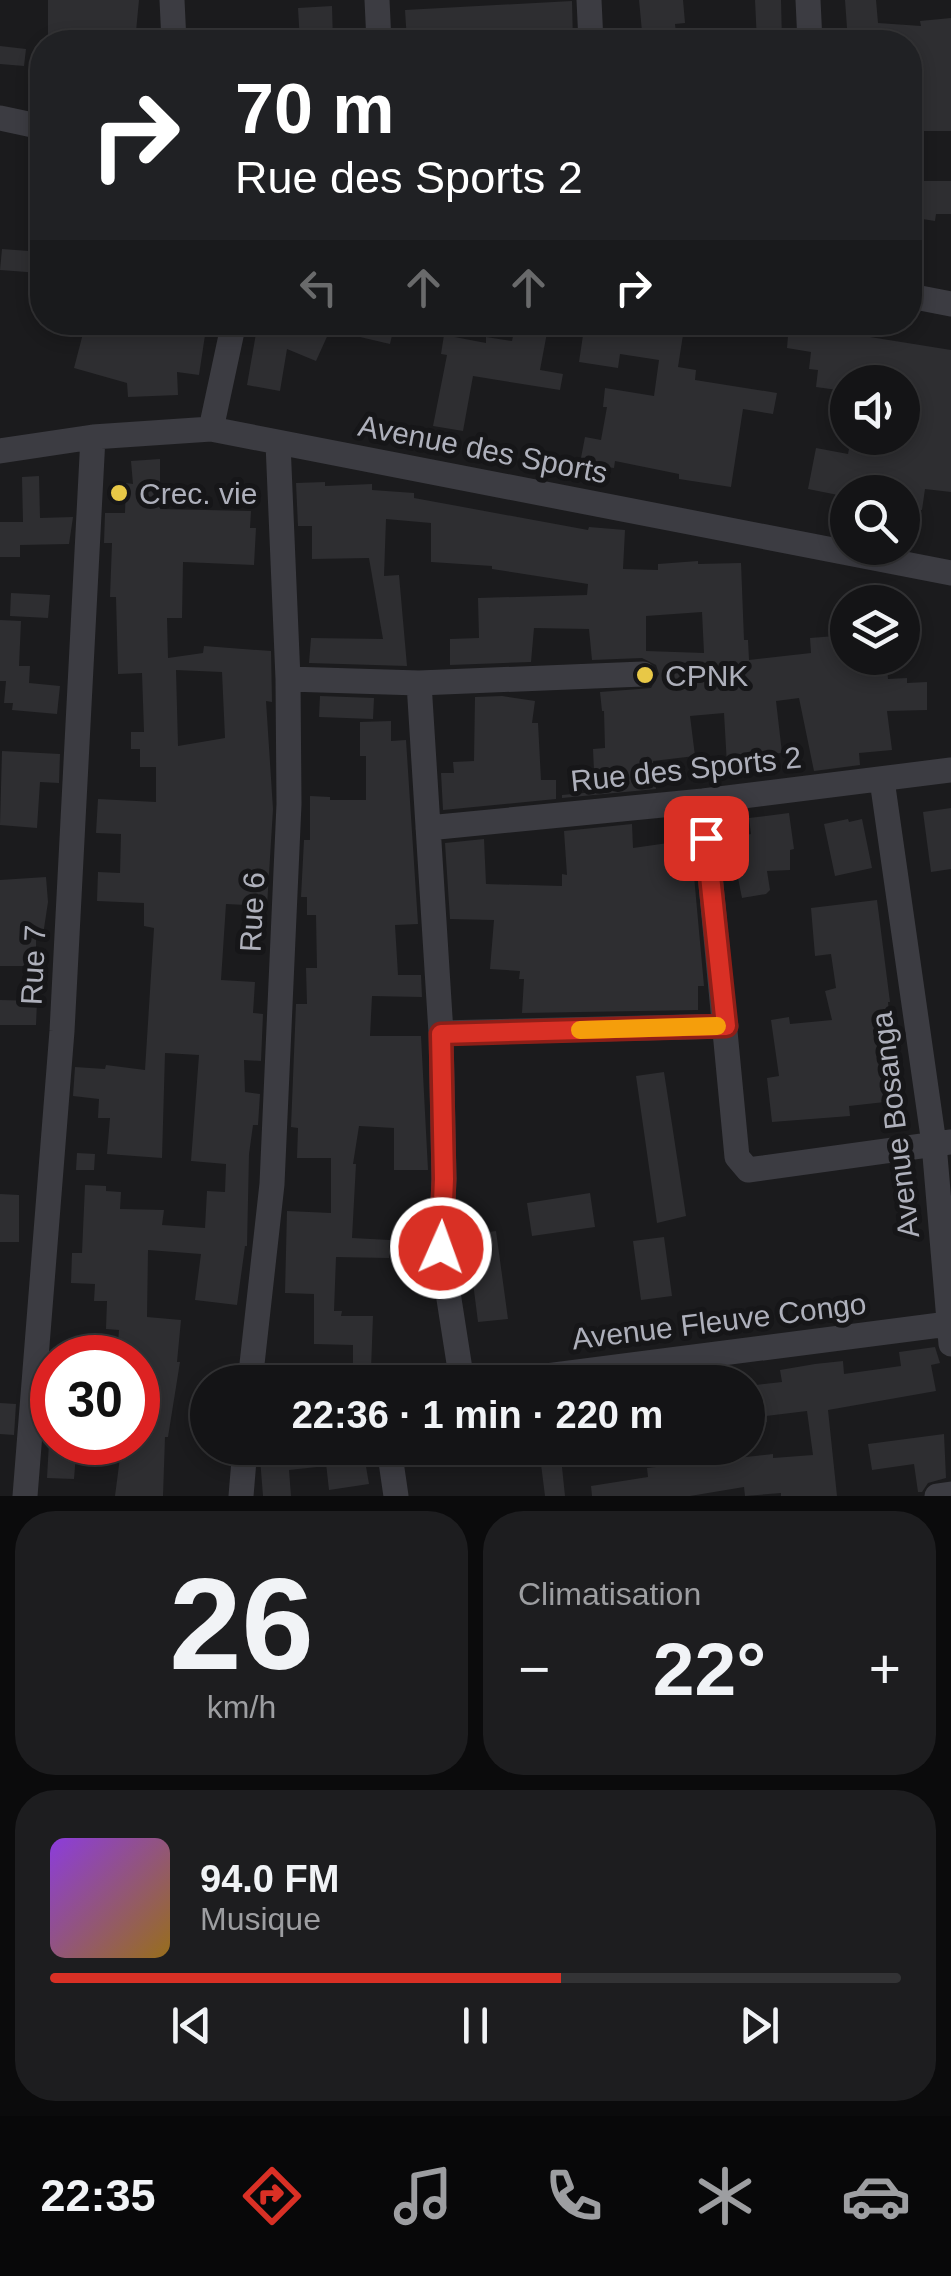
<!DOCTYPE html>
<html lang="fr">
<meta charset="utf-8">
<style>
:root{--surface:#141416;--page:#1d1d1f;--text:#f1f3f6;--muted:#9d9ea1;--line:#333335;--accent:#d93025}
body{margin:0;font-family:Arial,sans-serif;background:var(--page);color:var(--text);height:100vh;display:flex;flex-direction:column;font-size:38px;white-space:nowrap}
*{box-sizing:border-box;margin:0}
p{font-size:32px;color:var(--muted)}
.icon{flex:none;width:55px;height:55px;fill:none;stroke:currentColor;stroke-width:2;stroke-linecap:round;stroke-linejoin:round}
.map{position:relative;height:1496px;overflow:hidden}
.side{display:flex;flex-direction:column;gap:15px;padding:15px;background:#0b0b0c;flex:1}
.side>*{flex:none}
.top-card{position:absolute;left:30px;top:30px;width:892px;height:305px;border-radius:40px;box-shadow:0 5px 15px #0003,0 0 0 2px var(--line);background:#202124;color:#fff;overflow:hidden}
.fabs{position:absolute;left:830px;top:365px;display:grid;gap:20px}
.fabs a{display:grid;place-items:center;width:90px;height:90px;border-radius:50%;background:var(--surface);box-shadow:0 5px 15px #0003,0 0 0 2px var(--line);font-size:50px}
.speed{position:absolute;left:30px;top:1335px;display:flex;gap:20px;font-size:50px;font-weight:700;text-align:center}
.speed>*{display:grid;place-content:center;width:130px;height:130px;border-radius:50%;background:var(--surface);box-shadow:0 5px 15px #0003,0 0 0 2px var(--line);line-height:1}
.speed .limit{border:15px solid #d22;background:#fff;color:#111}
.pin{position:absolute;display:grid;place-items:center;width:85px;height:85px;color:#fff;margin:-42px;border-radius:20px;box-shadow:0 5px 15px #0006}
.me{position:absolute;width:110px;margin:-55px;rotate:2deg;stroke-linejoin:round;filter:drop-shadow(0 0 8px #0008)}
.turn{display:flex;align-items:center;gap:35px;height:210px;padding:0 40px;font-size:45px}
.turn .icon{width:130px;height:130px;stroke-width:2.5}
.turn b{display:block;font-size:70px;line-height:85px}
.lanes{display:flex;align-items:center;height:95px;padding:0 40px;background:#0003;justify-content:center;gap:50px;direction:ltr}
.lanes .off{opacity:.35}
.big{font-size:75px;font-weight:700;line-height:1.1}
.side .tile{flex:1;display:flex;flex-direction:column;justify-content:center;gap:15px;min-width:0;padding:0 35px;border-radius:40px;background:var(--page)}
.side .dial{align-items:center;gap:0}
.dial b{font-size:130px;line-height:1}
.song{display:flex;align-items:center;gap:30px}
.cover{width:120px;height:120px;border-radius:15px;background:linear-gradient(135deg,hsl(270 70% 55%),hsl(40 70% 35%))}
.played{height:10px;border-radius:5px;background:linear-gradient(90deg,var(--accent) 60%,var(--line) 60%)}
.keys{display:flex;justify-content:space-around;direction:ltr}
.heat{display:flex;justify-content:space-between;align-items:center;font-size:55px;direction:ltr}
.side .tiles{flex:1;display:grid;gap:15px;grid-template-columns:1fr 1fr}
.tile:last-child{grid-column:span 2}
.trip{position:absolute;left:190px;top:1365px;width:575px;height:100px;border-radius:50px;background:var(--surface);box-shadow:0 5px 15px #0003,0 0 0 2px var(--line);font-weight:700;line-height:100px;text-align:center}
.menu{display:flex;height:160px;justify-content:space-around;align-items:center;background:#080809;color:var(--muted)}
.menu .icon{width:70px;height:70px}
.menu .current{color:var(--accent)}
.menu b{font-size:45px;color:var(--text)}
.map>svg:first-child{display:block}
</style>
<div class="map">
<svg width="951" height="1496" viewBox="0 0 951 1496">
<rect width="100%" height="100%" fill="#1b1b1d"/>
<!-- building -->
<path fill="#2e2e31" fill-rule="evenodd" d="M48,0H139L135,42H48Z
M639,0H683L685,23L675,24L677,42H643Z
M755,0H781L782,42H757Z
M845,0H876L878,23L921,26L920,21L951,18V131H910V42H848Z
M572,1L573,42H554V35L494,39V42H407L405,10Z
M332,6L333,42H300L298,8Z
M0,46L26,49L24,66L0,64Z
M910,181H951V214H936L935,221L910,217Z
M2,249L42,252L40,273L0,270Z
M86,322H207L199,375L177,372L178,395L128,397L127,383L74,368Z
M258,322H395L390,344L330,330L316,361L287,349L280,391L247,385Z
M516,322H549L540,370L563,374L560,390L473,376L463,431L433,426L447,355L441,354L444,335L486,343V337L512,341Z
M585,322H685L678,367L696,370L695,380L777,393L773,414L743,409L731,487L679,479V474L615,461L614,468L580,463L585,437L601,440L607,407H603L605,388L654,396L659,360L620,354L618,368L579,362Z
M789,324L951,350V492L925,489L922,510L902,507V492H848V497L808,489L816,448L848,454L851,438H902V382H846L845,391L816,387L818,370L809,369L811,352L787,348Z
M160,459V509L251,511L250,528H256L254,565L183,562L182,618H167L168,658L203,653L204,646L271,651L272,702L266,701L273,809L267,906L226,904L221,980L255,982L253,1013L263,1014L261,1061L244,1060L245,1092L260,1094L258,1125H253L249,1154L247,1246H245L237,1305L195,1300L201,1254L148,1250L147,1317L181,1320L177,1362H180L168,1437H165L163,1496H115L122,1442H138V1358H117L119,1330L106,1329L107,1301H94L95,1284L71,1283L72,1253H82L85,1185L106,1186V1191L121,1192L120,1209L164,1210L162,1225L205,1228L207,1191L225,1192L226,1164L191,1161L199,1055L165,1053L162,1158L107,1154L110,1118H98L99,1099L73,1096L75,1067L105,1069L106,1065L145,1070L154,928L144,926V903L97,901L98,872L120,873L121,834L96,833L98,799L156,802V767H140V749H131V732H144L142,673L118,674L116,597H110L112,543H104L105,513H125L126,483L133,484L131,461ZM176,670L222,672L225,738L178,746Z
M39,476L40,518L73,517L69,544L20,545V557H0V522H23L22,477Z
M325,482V486L372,484V490L414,493V498L588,530L589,527L625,530L623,569L658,570V564L698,561V564L741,563L744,640H748L749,660L811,653L810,638L848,635V658H886L888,679L907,678V683L927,682V710L887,711L892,750L859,753L860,765L814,771L799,698L776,701L782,753L756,755V763L727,765L724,713L690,716L695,756L653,761L656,789L562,798V795L595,792L593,749L605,748L604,711H602L600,692L651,688L659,674L656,665L642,658L592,660L589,629L534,628L531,662L450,665V639L479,638L478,598L587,595L588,584L492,569V566L431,562V523L386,519L384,576L399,575L407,666L309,663L311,638L383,639L369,558L312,559V526H298L296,483ZM702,612L704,653L646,651V616Z
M11,593L50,595L48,618L10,616Z
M0,620L21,621L19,666H30L29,683L60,686L57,714L12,710L13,703H4L6,681H0Z
M320,696L374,698L373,719L319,717Z
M502,696L535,701L532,723H538L541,780H556V799L443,810L441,773H454L453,762L474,761L475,697Z
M391,721V741L406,740L418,924L395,925L398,975H421L422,997L372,996L370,1036H421L428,1170H394V1128L359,1126L353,1164H356L352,1238L390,1240L389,1258L336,1257L334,1311H342L341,1316H373L371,1369H353V1345L314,1344V1294L285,1293L287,1211L331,1213V1158H297L298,1128L291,1127L296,1004H307L306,968H317L316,915H307V897H301L304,840H310V796L330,797V800H366V756H360V722Z
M2,751L60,754L59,783L40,782L37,828L0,825Z
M951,808V869L931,872L923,812Z
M789,813L794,849L790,850V870L767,871L770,890L766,894L742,898L730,838L751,834L749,818Z
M848,819L849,822L862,819L872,868L835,876L824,824Z
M632,824L633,848L682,841L687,876H694L704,986H698V1010L522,1013L524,979H519L520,971L490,969L494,920L450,919L445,843L484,839L486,884L562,886V874L567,875L564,831Z
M46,877L48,902L43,935H36V966H0V880Z
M877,900L890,1002H888L893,1058H897L903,1100L849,1106L850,1116L772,1122L767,1078L779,1076L771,1020L789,1017L790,1024L832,1020L825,991L836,988L831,954L815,956L811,908Z
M0,1000L37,1001L36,1025H0Z
M664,1072L686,1216L657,1223L636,1076Z
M77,1153L95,1154L94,1170H76Z
M590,1193L595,1227L532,1236L527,1203Z
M0,1194L19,1195V1242H0Z
M496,1231L508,1319L478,1322L467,1235Z
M664,1237L672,1296L641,1300L633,1241Z
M935,1347L940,1363L931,1365L936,1391L828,1410L837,1496H781V1493L745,1496L744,1487L690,1496H592L591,1486L648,1477L647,1468L773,1454V1458L813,1455L807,1411L766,1416L767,1422L748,1424V1386L782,1382L780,1370L815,1364L843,1361L844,1374L901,1366L899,1352Z
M0,1403L16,1404L14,1435L0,1434Z
M944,1434L946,1478L928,1483L922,1492H918L914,1464L872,1470L868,1444Z
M49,1442H77L74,1479L47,1478Z
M267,1448H324L325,1453L354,1449L356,1462L365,1461L369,1484L329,1490L326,1463V1466L289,1470L291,1496H263L260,1458L268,1457Z
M431,1448H453L455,1465L432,1467Z
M539,1448H560L565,1496H545Z"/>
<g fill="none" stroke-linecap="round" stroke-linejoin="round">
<!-- minor -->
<path stroke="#3c3c42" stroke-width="25" d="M172,0L174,42
M377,0L379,42
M589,0L591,42
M808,0L810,42
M0,118L42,127
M910,296L951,304
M211,429L234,322
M0,451L93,437L211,429L951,573
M288,679L419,683L643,674
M419,683L441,1033L444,1179L441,1248L462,1382
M882,780L934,1144L951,1344
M703,801L737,1157L748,1170L951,1142
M428,828L703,801L951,770
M441,1033L726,1026
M250,1382L272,1184L289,804L288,679L278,443
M499,1382L948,1324
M389,1448L396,1496
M25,1496L62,1031L93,437
M241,1496L245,1448
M937,1496L951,1494"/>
</g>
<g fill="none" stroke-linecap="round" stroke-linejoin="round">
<defs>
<path id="route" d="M441,1248L444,1179L441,1034L726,1026L706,838"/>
</defs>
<!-- route casing -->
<use href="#route" stroke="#8d1f18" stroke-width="25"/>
<!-- route -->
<use href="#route" stroke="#d93025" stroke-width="18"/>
<!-- slow -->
<path stroke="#f59e0b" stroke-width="18" d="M580,1030L717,1026"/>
</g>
<!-- markers -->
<g fill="#e8c847" stroke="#161618" stroke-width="4">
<circle cx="119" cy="493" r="10"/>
<circle cx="645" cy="675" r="10"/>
</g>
<g text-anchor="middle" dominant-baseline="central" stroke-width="10" stroke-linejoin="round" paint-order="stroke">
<!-- street labels -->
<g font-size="30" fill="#aeb0bb" stroke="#161618">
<text transform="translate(483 449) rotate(11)">Avenue des Sports</text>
<text transform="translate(686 769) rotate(-6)">Rue des Sports 2</text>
<text transform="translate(252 912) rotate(-87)">Rue 6</text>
<text transform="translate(33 965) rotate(-87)">Rue 7</text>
<text transform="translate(895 1125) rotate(-97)">Avenue Bosanga</text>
<text transform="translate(719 1321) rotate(-7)">Avenue Fleuve Congo</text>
</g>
<!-- poi labels -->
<g font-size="30" fill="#aeb0bb" stroke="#161618" text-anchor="start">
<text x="139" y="493">Crec. vie</text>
<text x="665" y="675">CPNK</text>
</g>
</g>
</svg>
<div class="fabs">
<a><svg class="icon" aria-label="sound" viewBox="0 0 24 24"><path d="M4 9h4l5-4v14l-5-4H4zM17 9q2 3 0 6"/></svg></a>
<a><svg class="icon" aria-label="search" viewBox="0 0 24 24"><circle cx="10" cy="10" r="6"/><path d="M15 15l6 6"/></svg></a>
<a><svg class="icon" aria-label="layers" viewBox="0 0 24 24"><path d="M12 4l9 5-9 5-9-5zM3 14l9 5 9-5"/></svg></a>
</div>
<div class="speed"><div class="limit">30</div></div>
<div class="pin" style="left:706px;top:838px;background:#d93025"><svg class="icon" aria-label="arrive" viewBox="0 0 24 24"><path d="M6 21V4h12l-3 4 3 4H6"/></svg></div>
<svg class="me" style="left:441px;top:1248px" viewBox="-20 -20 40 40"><circle r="17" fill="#d93025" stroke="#fff" stroke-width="3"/><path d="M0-11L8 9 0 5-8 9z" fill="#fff"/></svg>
<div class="trip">22:36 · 1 min · 220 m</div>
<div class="top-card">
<div class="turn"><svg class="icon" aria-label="right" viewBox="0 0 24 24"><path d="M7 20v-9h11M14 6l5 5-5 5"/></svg><div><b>70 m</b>Rue des Sports 2</div></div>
<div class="lanes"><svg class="icon off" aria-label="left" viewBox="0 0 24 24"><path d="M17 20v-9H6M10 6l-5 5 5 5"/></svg><svg class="icon off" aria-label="ahead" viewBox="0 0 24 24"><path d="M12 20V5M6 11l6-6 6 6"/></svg><svg class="icon off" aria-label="ahead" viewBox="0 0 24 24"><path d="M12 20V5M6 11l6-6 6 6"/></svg><svg class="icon" aria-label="right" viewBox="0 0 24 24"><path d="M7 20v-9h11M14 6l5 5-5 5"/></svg></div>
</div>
</div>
<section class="side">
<div class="tiles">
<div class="tile dial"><b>26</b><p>km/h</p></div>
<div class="tile"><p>Climatisation</p>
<div class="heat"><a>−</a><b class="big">22°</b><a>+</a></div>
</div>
<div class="tile">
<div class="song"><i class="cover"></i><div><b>94.0 FM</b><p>Musique</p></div></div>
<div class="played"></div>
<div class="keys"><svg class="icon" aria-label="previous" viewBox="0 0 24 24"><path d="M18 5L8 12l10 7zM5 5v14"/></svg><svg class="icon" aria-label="pause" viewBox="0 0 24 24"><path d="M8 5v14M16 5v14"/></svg><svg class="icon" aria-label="next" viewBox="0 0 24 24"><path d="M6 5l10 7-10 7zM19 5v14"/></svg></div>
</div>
</div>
</section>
<nav class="menu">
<b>22:35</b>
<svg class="icon current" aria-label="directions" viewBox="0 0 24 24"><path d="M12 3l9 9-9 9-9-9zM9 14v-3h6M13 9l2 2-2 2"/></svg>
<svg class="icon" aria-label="music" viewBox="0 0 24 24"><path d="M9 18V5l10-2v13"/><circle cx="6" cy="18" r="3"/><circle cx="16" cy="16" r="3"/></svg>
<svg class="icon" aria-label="phone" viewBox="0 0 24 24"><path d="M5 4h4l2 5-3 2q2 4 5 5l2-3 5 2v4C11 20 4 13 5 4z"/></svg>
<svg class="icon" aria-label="climate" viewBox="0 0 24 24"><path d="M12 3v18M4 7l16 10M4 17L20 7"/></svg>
<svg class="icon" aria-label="car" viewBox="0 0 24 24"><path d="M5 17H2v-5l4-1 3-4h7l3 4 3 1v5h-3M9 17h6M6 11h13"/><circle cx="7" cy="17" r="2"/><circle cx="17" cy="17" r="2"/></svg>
</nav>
